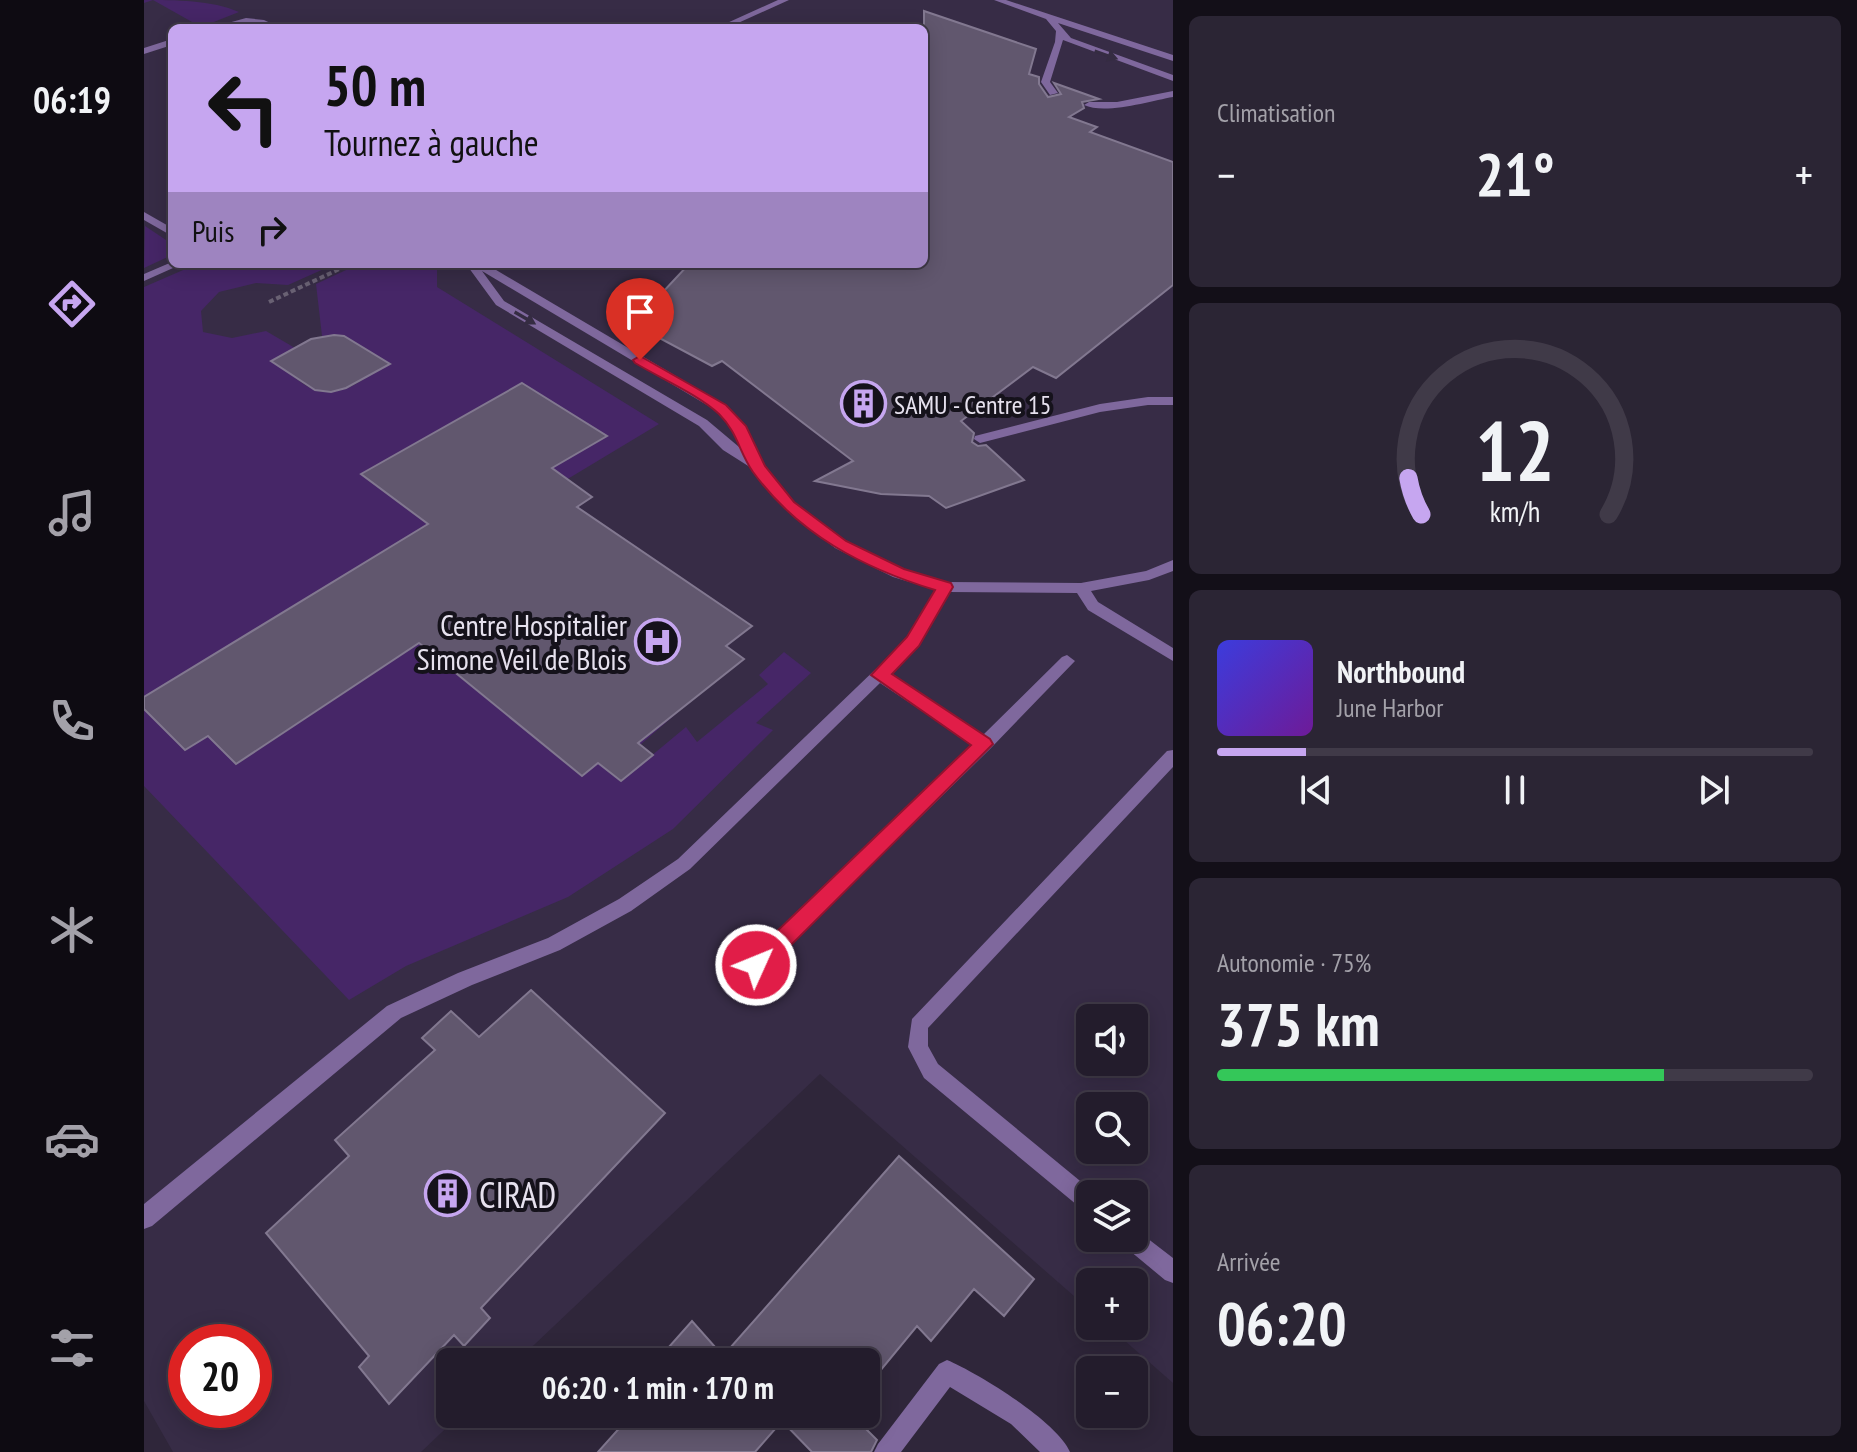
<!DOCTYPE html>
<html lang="fr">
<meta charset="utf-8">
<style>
:root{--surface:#231c2c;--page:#2b2534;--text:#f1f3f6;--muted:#a3a1a9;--line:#403a48;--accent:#c6a6f0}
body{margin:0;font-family:"PT Sans Narrow",sans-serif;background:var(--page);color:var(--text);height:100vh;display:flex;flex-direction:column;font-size:30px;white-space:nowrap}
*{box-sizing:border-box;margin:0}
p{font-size:26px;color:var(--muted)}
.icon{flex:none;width:44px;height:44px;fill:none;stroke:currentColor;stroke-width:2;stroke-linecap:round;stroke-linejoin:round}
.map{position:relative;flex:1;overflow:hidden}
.details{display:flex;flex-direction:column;gap:16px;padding:16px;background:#130f18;width:684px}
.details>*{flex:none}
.guide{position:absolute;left:24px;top:24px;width:760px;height:244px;border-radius:12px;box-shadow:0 4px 20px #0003,0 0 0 2px var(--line);background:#c6a6f0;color:#111;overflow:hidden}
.buttons{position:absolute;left:932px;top:1004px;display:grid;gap:16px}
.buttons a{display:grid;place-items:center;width:72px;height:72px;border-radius:12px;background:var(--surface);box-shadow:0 4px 20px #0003,0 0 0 2px var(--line);font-size:40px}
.speed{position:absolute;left:24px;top:1324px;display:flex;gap:16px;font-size:40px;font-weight:700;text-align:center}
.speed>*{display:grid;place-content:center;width:104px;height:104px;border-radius:50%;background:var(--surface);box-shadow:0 4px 20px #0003,0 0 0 2px var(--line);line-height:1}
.speed .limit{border:12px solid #d22;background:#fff;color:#111}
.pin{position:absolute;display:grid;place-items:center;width:68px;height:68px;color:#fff;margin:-82px -34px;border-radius:50% 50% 50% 0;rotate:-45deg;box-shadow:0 0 8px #0007}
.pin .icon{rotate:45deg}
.me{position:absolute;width:88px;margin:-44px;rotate:46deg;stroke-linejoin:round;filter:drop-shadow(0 0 6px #0008)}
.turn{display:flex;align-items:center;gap:28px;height:168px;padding:0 24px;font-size:36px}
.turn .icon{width:104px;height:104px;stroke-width:2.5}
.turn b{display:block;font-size:56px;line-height:68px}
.then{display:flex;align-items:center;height:76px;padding:0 24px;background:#0003;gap:16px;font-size:30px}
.big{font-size:60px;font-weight:700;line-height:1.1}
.details .widget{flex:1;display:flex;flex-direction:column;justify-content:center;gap:12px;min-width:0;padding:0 28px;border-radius:12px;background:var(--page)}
.details .dial{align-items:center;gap:0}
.dial svg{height:208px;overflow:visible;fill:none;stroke:var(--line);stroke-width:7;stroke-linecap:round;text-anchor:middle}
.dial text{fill:var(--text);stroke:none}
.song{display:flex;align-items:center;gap:24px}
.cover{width:96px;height:96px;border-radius:12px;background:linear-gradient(135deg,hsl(240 70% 55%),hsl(280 70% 35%))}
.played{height:8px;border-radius:4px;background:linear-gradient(90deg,var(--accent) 15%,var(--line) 15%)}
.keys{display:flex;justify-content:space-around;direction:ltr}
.heat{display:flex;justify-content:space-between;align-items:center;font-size:44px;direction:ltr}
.charge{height:12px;border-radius:6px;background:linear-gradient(90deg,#34c759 75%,var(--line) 0)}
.trip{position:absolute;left:292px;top:1348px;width:444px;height:80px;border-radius:12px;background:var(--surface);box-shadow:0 4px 20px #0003,0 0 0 2px var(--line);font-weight:700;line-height:80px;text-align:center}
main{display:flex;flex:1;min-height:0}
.tab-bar{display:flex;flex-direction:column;width:144px;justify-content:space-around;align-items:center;background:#0e0b12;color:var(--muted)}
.tab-bar .icon{width:56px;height:56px}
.tab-bar .selected{color:var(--accent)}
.tab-bar b{font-size:36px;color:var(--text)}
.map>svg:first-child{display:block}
</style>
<main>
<nav class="tab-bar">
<b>06:19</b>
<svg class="icon selected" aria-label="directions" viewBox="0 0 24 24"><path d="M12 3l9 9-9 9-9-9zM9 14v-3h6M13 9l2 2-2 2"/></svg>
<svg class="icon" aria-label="music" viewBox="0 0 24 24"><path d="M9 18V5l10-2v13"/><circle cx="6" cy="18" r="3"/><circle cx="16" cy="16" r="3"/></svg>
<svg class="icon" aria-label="phone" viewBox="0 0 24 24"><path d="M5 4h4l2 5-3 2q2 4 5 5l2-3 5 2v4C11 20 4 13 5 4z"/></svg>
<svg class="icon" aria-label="climate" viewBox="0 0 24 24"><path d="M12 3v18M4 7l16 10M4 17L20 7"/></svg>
<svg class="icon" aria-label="car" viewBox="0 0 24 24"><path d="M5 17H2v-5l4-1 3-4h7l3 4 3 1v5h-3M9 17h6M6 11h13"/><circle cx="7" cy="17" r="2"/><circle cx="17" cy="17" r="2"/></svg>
<svg class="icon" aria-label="filters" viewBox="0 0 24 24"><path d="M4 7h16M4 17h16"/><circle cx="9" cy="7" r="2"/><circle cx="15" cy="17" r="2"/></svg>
</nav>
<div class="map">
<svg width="1029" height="1452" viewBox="0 0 1029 1452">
<rect width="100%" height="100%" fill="#2f263a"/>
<!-- built -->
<path fill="#372c46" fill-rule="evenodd" d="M0,0H1029V1383L964,1326H990V1282H946V1310L676,1074L372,1362H306V1414H317L277,1452H29L0,1401ZM28,28H780V264H28ZM946,1018H990V1062H946ZM946,1106H990V1150H946ZM946,1194H990V1238H946ZM42,1342H110V1410H42Z"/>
<!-- green -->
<path fill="#462667" d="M0,0C31,0 68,0 95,12L57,27L9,0L0,3Z
M1,226L28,244V255L0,268Z
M53,264H191L144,285L112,283L75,292L57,311L59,332L88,338L122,331L151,348L137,360L139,369C148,375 160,386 171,390C193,398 222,382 234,365L200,336H178L172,284L215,264H293V287L515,424L407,489L391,478L462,436L378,383L217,474L284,524L0,697V287Z
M363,585L534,712L496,745L358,638L310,671L347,702L386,674L405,689L366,717L438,775L477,745L487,753L464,771L477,781L542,727L553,742L624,684L615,675L640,652L667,673L612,723L629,730L529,829L424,897L262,966L205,1000L0,786V709L41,750L64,736L93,764Z"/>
<!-- building -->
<path fill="#61576e" stroke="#827890" stroke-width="2" d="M780,11L892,49L885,74L895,77V84L904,97L917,94L910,83L955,99L938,102L940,108L925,117L953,127L946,132L1029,162V285L912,378L889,367L817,421L830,433L828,442L834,446L842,445L880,480L802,508L785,496L737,494L671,481L709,461L578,361L568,366L489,324L545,264H780Z
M190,335L200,336L246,364L202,388L187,392L171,390L127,361L167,339Z
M378,383L463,436L408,468L448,497L433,507L608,626L582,646L600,659L494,743L509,755L477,781L454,763L438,776L275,643L92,764L64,736L41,750L0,709V697L284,524L217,474Z
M387,990L521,1113L337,1308L346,1318L320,1346L310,1335L245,1404L215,1367L225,1356L122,1233L205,1156L191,1140L291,1050L278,1038L307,1011L335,1037Z
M755,1156L890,1279L860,1316L830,1289L787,1341L773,1326L722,1388V1362H520L516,1357L548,1321L579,1356Z
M488,1414H707L733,1440L727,1452H668L638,1421L611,1452H454Z"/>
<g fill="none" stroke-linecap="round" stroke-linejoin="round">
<!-- path -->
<path stroke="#696173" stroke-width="4" stroke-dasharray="5 3" stroke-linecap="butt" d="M125,302L206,264"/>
<!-- service -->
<path fill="#7f689d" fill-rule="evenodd" d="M634,0H645L583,28H572Z
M850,0H862L1029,55V61L914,23L927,38L1029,75V81L919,40L906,82L914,93L906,95L897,82L911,42L912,31L902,19Z
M102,18L120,20L137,28L102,23L66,28Z
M28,39V45L0,54V48Z
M1029,91V97C1006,101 961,115 940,105L945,102H973Z
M0,212L28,228V236L0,220Z
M28,262L38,264L0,281V274Z
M322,264H342L581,405L602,426L620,466L650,502L701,542L759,569L801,582L937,583L1002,571L1029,560V571L1005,580L947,591L954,602L1029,648V661L944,610L933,593L805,592L774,646L746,674L839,735L918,657L923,655L931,661L846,749L619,971L612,973L605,971L603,965L605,959L829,745L736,683L546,869L487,911L416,950L328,985L257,1018L8,1226L0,1229V1204L243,1006L314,973L404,938L475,899L534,859L764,638L792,590L749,577L691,548L640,508L609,469L579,450L555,426L352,305ZM338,271L573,411L591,431L601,452L563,420L360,301Z
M1004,397H1029V405H1004L956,412L836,443L830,439L831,436L956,404Z
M1029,750V767L784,1028V1046L794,1064L952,1194H946V1214L939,1210L780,1078L764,1047L768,1019L1023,751Z
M990,1228L1029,1258V1283L1021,1280L980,1246L977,1238H990Z"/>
<!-- minor -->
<path fill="#7f689d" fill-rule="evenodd" d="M803,1360C834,1373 914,1422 926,1452H896L867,1424L806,1387L757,1452H730L734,1444L795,1364Z"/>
</g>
<!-- one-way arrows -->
<defs><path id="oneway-solid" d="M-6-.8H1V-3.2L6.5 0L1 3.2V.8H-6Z" transform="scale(2)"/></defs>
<g fill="#352c42">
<use href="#oneway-solid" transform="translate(962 55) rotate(19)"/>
<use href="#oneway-solid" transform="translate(381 318) rotate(30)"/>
</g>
<!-- route -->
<path fill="#e11d48" stroke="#92132f" stroke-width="2" d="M496,356L582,405L602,426L621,466L650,502L702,541L760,569L807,583L809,587L775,646L748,674L846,739L849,744L620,972L612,975L605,972L602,965L605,958L827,745L727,675L763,637L791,590C719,568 654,534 609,472C595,452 594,433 575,414C555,395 516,378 491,363L489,360Z"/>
<!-- icons -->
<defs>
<symbol id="building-ring" viewBox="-11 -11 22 22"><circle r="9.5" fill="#15121b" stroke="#c6a6f0" stroke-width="1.5"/><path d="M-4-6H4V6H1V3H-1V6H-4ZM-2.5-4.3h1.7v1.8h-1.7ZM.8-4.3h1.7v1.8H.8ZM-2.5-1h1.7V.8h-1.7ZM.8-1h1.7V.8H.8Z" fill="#c6a6f0"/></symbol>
<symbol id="hospital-ring" viewBox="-11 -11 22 22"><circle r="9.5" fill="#15121b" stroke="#c6a6f0" stroke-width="1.5"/><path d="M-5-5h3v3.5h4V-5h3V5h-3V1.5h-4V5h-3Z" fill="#c6a6f0"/></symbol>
</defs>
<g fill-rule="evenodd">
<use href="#building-ring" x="694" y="378" width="51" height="51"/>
<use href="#hospital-ring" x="488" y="616" width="51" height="51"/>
<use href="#building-ring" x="278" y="1168" width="51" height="51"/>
</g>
<g text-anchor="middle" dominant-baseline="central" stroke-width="8" stroke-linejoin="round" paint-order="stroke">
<!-- far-poi labels -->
<g font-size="26" fill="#e6e1ee" stroke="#15121b" text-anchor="start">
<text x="750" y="404">SAMU - Centre 15</text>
</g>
<!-- poi labels -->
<g font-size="30" fill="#e6e1ee" stroke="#15121b" text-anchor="end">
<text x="483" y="624">Centre Hospitalier<tspan x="483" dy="34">Simone Veil de Blois</tspan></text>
</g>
<!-- near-poi labels -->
<g font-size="36" fill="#e6e1ee" stroke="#15121b" text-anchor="start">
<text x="335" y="1194">CIRAD</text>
</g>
</g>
</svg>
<div class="buttons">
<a><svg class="icon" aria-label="sound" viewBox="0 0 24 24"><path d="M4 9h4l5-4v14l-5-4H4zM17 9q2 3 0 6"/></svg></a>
<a><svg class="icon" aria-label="search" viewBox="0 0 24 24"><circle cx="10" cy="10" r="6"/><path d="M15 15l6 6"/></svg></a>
<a><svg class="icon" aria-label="layers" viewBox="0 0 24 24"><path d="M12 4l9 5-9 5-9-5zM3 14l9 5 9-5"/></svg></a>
<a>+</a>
<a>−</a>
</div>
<div class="speed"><div class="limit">20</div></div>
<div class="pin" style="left:496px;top:360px;background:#d93025"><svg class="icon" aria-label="arrive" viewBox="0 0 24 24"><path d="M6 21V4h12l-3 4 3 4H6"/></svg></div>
<svg class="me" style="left:612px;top:965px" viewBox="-20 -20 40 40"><circle r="17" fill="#e11d48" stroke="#fff" stroke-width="3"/><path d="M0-11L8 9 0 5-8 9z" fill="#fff"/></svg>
<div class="trip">06:20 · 1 min · 170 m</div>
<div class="guide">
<div class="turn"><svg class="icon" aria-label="left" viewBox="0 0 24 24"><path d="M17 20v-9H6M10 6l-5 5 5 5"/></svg><div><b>50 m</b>Tournez à gauche</div></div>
<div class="then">Puis<svg class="icon" aria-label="right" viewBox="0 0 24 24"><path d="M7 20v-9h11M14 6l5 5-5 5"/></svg></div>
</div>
</div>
<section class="details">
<div class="widget"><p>Climatisation</p>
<div class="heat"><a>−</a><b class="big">21°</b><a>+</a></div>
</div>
<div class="widget dial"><svg viewBox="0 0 100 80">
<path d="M14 69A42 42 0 1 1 86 69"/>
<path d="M14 69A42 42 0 0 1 9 55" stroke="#c6a6f0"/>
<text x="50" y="56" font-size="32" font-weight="700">12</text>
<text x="50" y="72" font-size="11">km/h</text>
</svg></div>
<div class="widget">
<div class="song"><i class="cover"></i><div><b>Northbound</b><p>June Harbor</p></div></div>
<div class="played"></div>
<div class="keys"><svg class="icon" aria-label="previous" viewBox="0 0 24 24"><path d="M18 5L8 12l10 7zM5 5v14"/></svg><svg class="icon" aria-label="pause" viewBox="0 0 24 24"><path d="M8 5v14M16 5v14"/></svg><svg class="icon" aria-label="next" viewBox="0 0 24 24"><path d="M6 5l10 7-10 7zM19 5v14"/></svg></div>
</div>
<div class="widget"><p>Autonomie · 75%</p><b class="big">375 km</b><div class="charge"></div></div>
<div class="widget"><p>Arrivée</p><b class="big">06:20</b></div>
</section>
</main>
